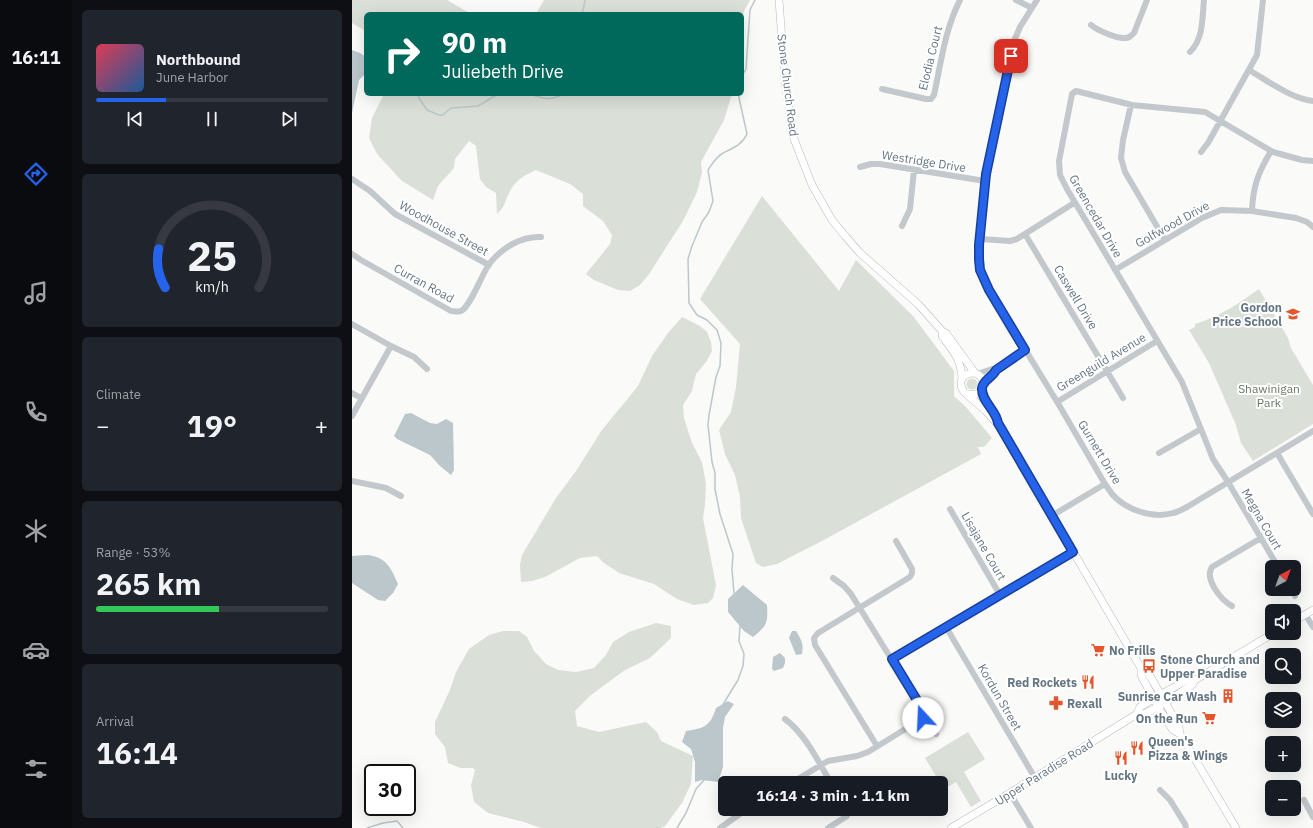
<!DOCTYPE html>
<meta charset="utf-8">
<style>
:root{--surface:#171b24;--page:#20242c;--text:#f1f3f6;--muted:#9ea1a6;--line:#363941;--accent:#2563eb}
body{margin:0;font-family:"IBM Plex Sans",sans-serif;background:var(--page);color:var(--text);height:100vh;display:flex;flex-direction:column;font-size:15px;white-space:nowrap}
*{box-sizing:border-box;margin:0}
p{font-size:13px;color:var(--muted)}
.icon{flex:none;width:22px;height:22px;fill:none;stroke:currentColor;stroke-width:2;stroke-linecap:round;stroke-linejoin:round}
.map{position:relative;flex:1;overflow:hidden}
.drawer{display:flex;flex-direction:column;gap:10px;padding:10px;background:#0d0f14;width:280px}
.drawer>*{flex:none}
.hud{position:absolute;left:12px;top:12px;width:380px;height:84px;border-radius:6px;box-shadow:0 4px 16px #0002;background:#00695c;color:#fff;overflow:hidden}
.needle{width:26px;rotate:41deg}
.controls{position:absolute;left:913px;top:560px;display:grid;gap:8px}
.controls a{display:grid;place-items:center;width:36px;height:36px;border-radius:6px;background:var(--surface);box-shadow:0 4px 16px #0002;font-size:20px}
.speed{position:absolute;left:12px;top:764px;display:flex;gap:8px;font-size:20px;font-weight:700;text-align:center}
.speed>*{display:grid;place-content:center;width:52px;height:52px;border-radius:50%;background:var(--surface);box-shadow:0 4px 16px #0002;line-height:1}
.speed .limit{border:2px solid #111;border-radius:6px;background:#fff;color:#111}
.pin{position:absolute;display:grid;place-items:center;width:34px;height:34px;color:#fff;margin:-17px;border-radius:8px;box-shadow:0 2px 6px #0006}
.me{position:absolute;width:44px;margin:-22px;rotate:340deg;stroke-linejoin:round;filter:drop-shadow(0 0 3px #0008)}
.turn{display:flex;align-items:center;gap:14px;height:84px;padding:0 12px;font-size:18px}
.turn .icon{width:52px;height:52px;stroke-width:2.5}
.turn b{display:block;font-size:28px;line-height:34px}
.big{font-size:30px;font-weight:700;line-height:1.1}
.drawer .tile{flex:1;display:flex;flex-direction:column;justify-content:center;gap:6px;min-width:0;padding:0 14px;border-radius:6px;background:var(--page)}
.drawer .dial{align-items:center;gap:0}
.dial svg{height:104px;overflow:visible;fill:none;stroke:var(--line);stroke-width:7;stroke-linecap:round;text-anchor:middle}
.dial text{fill:var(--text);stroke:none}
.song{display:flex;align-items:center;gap:12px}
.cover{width:48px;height:48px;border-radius:6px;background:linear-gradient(135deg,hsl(350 70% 55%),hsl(210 70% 35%))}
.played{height:4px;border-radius:2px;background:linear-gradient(90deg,var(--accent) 30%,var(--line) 30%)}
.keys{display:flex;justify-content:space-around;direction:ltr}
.heat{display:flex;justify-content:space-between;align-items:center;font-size:22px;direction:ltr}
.charge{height:6px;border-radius:3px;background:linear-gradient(90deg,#34c759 53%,var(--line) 0)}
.trip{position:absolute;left:366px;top:776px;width:230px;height:40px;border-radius:6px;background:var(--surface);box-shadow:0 4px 16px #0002;font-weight:700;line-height:40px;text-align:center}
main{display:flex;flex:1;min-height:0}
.tab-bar{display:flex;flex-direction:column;width:72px;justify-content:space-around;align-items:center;background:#090b0e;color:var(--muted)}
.tab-bar .icon{width:28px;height:28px}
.tab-bar .selected{color:var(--accent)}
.tab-bar b{font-size:18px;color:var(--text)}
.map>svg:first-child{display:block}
</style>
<main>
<nav class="tab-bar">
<b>16:11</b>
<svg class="icon selected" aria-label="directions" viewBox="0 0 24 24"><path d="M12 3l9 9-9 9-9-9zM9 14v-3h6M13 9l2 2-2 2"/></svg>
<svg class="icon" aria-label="music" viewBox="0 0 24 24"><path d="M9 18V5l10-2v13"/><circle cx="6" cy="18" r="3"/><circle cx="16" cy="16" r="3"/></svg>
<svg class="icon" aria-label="phone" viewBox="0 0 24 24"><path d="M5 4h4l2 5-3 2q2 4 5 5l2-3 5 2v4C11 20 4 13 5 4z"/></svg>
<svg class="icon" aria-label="climate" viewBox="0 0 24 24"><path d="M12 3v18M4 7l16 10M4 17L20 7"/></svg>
<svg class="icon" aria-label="car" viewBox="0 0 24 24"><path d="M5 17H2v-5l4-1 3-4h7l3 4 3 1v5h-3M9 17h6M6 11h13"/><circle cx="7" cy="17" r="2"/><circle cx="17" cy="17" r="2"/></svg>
<svg class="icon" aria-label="filters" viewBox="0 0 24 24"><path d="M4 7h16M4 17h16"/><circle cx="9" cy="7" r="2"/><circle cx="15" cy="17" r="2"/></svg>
</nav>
<section class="drawer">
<div class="tile">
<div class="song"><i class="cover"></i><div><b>Northbound</b><p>June Harbor</p></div></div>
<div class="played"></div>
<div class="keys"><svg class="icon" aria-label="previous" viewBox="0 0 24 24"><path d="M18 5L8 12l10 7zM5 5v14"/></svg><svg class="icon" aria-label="pause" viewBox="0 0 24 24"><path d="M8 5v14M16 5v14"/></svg><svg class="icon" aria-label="next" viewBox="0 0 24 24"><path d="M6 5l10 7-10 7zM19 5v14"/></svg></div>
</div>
<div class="tile dial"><svg viewBox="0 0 100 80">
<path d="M14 69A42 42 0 1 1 86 69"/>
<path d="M14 69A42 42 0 0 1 9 39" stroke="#2563eb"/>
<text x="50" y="56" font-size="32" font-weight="700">25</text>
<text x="50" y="72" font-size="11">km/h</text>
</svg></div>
<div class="tile"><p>Climate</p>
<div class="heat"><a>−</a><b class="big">19°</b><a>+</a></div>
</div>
<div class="tile"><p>Range · 53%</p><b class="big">265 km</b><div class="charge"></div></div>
<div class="tile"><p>Arrival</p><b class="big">16:14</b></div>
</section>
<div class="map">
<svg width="961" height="828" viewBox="0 0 961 828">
<rect width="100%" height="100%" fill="#fafaf8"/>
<!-- green -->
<path fill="#dadfd7" d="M0,0H95L119,14H14V30H12L0,23Z
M192,0H398L392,11L390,20V14H184Z
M32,94H380L372,120L349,162L350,172L345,192L331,221L297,274L288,285L278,291L266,290L242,280L234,274L258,244L260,235L251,221L231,206V194L218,184L184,170C170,177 164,179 156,195C152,203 153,207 145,214L144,193L134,187L128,179L124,146L117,141L103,159L102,168L86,186L81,200L50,181L25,154L17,138L20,118Z
M410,196L487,291L504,260L561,316L602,371V396L614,407L640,438L632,447H626L629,454L468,542L425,564L411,567L404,563L389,518L388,497L383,475L373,454L367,430L379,412L384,387L388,344L348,299Z
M907,289L936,338L939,348L961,385V424L901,461L889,443L884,425L857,363L837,330L843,327V324C867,317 887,303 907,289Z
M330,317L348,326L355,332L359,342L360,351L354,362L344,374L340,391L331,405L332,418L340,443L350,462L354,484L353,505L351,518L364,585L361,598L356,603L342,605L325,599L302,584L267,573L252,563L245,556L228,558L193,577L180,581L169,582L168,565L170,555L204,498L224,471L250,430L286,386L300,356L316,333Z
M614.5 384a5.5 5.5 0 1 1 11 0a5.5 5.5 0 1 1-11 0Z
M304,623L319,626V638L298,658L273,670L239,695L223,711L225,726L247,732L294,722L305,732L309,741L341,756L339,784L330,803L313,826L309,828H189L172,822L136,813L122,802L119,785L123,770L121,768H108L96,763L93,747L83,734V722L98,690L104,672L117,649L137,635L151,631H167L175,637L182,651L194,664L206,670L224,672L242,668L254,655L261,642L277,632Z
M616,732L633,759L612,772L629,801L619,807L604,782L592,789L573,758Z"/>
<!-- water -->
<path fill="#bbc7cb" d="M0,50L8,53L14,57V73L7,80L0,113Z
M59,413L78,423L85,424L94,419L101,423L102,470L99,475L88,466L78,455L45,439L42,436L53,414Z
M14,555C34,556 39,568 46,584L41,593L33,601L26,600L0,583V556Z
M391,585L415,605C416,623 415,626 401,637L392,631L376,612V599Z
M440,631H444C449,639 452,644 450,654L444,655L437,638Z
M428,653L433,658V663L431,668L422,671L420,669L421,657Z
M376,701L382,704L373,717L371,728V767L366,782L350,780L343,782V762L339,749L330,742L334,731C352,728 358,727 364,708Z"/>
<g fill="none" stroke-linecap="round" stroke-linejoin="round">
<!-- stream -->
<path stroke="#bbc7cb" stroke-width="1.5" d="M228,14L231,11L233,0
M390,76L394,69L398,10L403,0
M67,94V98L75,110L87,115H91L99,108L126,106L146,94
M179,94C191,99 199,101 211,94
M382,593L380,570L381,554L368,514L363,489V473L360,462L356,425L357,415L364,377L368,366L369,343L365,330L355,320L345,315L337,303L336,259L340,246L350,222L357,212L361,201L356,170C360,164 364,157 371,153C381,148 390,145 395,134L387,98V94
M370,706L386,680L391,666L392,654L387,641L388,626
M15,828L31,823L45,821L51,828
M305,828H306
M325,828L334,813L344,789L353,779"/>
<defs>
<path id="major" d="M427,0L433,82L438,115L442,139L460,185L480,220L494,237L508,253L566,304L591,332L594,333L623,373
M591,332L590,336C601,351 609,359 610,378
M630,388L634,402L645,417V421
M615,394H624C628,392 631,389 631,384C631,365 599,373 612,392L634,411L649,428L789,668L795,671L813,702L827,727L828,734L884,828
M942,621L961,610
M789,668V675L806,707L821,730L828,734
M785,714L788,707L808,695L835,680H843
M599,828L658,793L785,714H792L806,707L840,685L843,680L922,633"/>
</defs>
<!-- major casing -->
<use href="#major" stroke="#b5babe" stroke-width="8"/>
<!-- minor -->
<path stroke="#c3c8cc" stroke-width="6" d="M664,0L680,8
M685,0L668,27L662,41L633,181L627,245V259L628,270L637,290L707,405L753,484C755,487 758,491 760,494C774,510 801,519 821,513C826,512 831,509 835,507L961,431
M739,25C745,30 765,39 773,38C777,38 779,36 782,33L795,0
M838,52C852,38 850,18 852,0
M897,70C916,81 940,99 961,101
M530,89L574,99H579L582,95C589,63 593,29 608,0
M779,105L771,140L769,158L773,172L813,240
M849,152L856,143L905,55L911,0
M508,167L519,164H528L633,181
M0,179L18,191L43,214L137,265
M900,211C901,186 906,173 919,151
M550,226L558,209L562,170
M673,234L771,398
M628,239L658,241L665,239L722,203
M0,254L9,260L99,311C102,311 106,312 109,311C119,306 130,273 138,263C150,248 169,236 189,237
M763,270L850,218L869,210L900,211L944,218L955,222L961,227
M0,324L39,346L62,357L75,369
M625,374L640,369L644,370
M631,385L643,373L644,370L673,351
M0,393L9,398
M705,402L805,341
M0,416L39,346
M807,453L849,429
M925,453L961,514
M0,481L34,488L49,496
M598,509L648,595
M701,515L753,484
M926,567L876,482L861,459L830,382L715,189L708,175L707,161L720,94L724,91L780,105L853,112L921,152L950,160L961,161
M938,589L943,596
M880,606C869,600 852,579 860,567L909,538
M953,614L961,627
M594,627L683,778
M540,659L721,551
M571,717L584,734
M433,719C454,735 466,761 479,783
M525,746L463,645L462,638L466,633L558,577L560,573V569L544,541
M439,783L476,761L505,756L516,752L568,720L572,714L571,710L499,594L492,586L481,578
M808,790L818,800L833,824L834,828
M658,793L679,828
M952,800L961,817
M368,828L395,809
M476,828L495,816L496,812L494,809"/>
<!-- major -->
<use href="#major" stroke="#fff" stroke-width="7"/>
</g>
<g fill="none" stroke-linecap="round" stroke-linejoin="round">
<defs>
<path id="route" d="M571,718V710L540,659L721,552L646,423C644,410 629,401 630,388C631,380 641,377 644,370L673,350L637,290L628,270L627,259V245L634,174L659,56"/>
</defs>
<!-- route casing -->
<use href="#route" stroke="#184099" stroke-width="10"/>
<!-- route -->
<use href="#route" stroke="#2563eb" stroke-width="7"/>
</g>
<!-- icons -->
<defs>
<symbol id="school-bare" viewBox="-9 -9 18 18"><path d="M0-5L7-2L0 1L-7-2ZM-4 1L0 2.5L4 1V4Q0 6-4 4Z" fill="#e4572e" stroke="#fff" stroke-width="2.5" paint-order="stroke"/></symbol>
<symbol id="supermarket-bare" viewBox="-9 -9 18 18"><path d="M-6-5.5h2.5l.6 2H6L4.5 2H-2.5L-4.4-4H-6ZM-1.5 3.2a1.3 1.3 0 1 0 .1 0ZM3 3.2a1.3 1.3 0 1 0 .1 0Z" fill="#e4572e" stroke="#fff" stroke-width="2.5" paint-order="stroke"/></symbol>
<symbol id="bus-bare" viewBox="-9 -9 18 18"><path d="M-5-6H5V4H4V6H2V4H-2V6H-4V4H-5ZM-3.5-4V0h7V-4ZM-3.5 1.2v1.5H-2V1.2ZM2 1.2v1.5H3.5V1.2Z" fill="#e4572e" stroke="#fff" stroke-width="2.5" paint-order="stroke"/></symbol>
<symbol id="restaurant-bare" viewBox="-9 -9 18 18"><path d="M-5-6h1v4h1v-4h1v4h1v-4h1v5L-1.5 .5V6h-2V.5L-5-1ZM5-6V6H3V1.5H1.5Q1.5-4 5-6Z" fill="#e4572e" stroke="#fff" stroke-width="2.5" paint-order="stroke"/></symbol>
<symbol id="building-bare" viewBox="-9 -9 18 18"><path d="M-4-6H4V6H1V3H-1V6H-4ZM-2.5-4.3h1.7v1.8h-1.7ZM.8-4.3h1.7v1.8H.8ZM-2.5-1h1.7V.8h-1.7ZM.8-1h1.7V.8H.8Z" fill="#e4572e" stroke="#fff" stroke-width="2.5" paint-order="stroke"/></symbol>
<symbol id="pharmacy-bare" viewBox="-9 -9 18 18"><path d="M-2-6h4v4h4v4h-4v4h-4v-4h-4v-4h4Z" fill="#e4572e" stroke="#fff" stroke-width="2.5" paint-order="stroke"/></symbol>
</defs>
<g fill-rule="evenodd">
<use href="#school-bare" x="931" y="304" width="20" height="20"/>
<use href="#supermarket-bare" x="736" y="640" width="20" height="20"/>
<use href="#bus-bare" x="787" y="656" width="20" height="20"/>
<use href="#restaurant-bare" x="726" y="672" width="20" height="20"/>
<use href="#building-bare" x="866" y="686" width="20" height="20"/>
<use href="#pharmacy-bare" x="694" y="693" width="20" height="20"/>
<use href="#supermarket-bare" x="847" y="708" width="20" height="20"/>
<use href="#restaurant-bare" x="775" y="738" width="20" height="20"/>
<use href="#restaurant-bare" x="759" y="748" width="20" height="20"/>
</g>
<g text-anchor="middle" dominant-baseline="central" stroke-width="4" stroke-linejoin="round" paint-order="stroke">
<!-- street labels -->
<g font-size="12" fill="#657683" stroke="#fff">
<text transform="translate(578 58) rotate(-76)">Elodia Court</text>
<text transform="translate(436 85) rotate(83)">Stone Church Road</text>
<text transform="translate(572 161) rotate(9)">Westridge Drive</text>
<text transform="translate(744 216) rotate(60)">Greencedar Drive</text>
<text transform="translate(820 224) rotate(-29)">Golfwood Drive</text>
<text transform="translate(92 228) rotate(29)">Woodhouse Street</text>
<text transform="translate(72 283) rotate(29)">Curran Road</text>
<text transform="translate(724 297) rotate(59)">Caswell Drive</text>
<text transform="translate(749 362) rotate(-31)">Greenguild Avenue</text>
<text transform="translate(748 452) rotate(59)">Gurnett Drive</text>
<text transform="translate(910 519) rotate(60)">Megna Court</text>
<text transform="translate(632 546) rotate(60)">Lisajane Court</text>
<text transform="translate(648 697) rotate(60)">Kordun Street</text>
<text transform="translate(692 772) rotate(-32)">Upper Paradise Road</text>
</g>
<!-- poi labels -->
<g font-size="12" font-weight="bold" fill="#657683" stroke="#fff" text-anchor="end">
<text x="930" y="307">Gordon<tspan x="930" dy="14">Price School</tspan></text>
<text x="757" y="650" text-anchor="start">No Frills</text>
<text x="808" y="659" text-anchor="start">Stone Church and<tspan x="808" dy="14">Upper Paradise</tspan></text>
<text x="725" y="682">Red Rockets</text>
<text x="865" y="696">Sunrise Car Wash</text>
<text x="715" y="703" text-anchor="start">Rexall</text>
<text x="846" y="718">On the Run</text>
<text x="796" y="741" text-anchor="start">Queen's<tspan x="796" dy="14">Pizza &amp; Wings</tspan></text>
<text x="769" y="775" text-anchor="middle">Lucky</text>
</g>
<!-- park labels -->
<g font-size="12" fill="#687a64" stroke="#fff">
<text x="917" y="388">Shawinigan<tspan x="917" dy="14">Park</tspan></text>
</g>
</g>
</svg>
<div class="controls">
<a><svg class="needle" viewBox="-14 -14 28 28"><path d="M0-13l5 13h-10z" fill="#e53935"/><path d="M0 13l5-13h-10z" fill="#9ea1a6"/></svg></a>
<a><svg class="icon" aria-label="sound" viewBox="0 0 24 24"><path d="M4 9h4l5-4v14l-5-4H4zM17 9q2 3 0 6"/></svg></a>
<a><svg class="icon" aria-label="search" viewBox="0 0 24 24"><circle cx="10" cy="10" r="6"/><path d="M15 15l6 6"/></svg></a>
<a><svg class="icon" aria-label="layers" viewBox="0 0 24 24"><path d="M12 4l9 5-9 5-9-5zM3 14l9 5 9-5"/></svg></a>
<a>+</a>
<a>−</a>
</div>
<div class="speed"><div class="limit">30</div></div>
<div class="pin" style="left:659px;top:56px;background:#d93025"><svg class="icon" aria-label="arrive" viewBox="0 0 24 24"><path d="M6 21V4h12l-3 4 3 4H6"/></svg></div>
<svg class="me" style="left:571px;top:718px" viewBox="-20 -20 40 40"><circle r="19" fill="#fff"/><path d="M0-13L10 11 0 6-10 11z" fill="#2563eb"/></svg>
<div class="trip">16:14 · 3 min · 1.1 km</div>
<div class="hud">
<div class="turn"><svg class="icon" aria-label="right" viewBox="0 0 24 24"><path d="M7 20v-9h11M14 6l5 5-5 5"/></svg><div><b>90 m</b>Juliebeth Drive</div></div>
</div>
</div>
</main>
